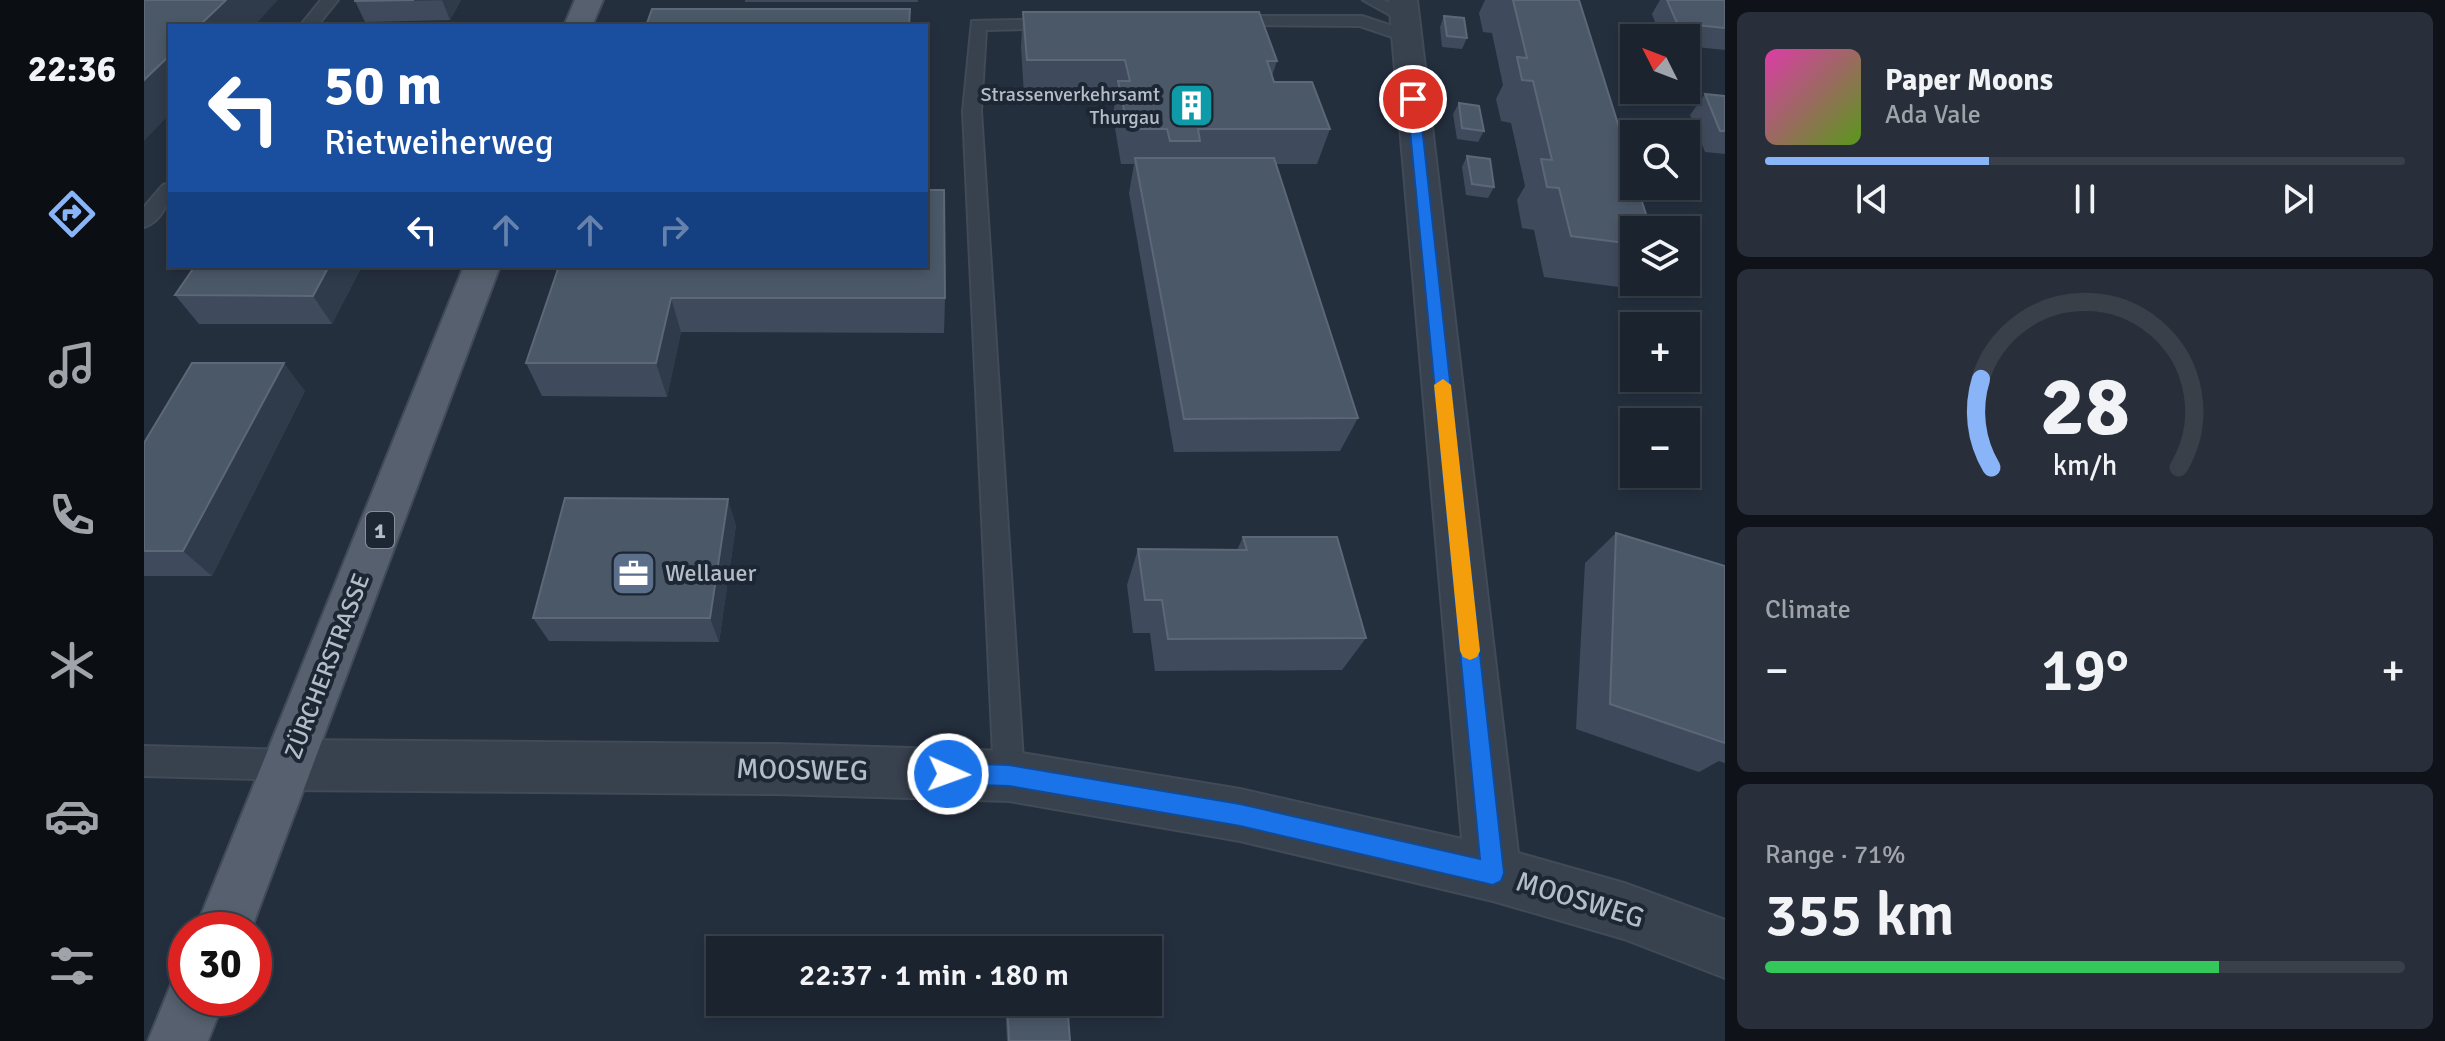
<!DOCTYPE html>
<meta charset="utf-8">
<style>
:root{--surface:#1b232e;--page:#282f3a;--text:#f1f3f6;--muted:#a0a4aa;--line:#39404a;--accent:#8ab4f8}
body{margin:0;font-family:Signika,sans-serif;background:var(--page);color:var(--text);height:100vh;display:flex;flex-direction:column;font-size:30px;white-space:nowrap}
*{box-sizing:border-box;margin:0}
p{font-size:26px;color:var(--muted)}
.icon{flex:none;width:44px;height:44px;fill:none;stroke:currentColor;stroke-width:2;stroke-linecap:round;stroke-linejoin:round}
.map{position:relative;flex:1;overflow:hidden}
.drawer{display:flex;flex-direction:column;gap:12px;padding:12px;background:#0f1319;width:720px}
.drawer>*{flex:none}
.hud{position:absolute;left:24px;top:24px;width:760px;height:244px;border-radius:0px;box-shadow:0 4px 12px #0003,0 0 0 2px var(--line);background:#1a4fa0;color:#fff;overflow:hidden}
.needle{width:52px;rotate:312deg}
.tools{position:absolute;left:1476px;top:24px;display:grid;gap:16px}
.tools a{display:grid;place-items:center;width:80px;height:80px;border-radius:0px;background:var(--surface);box-shadow:0 4px 12px #0003,0 0 0 2px var(--line);font-size:40px}
.speed{position:absolute;left:24px;top:912px;display:flex;gap:16px;font-size:40px;font-weight:700;text-align:center}
.speed>*{display:grid;place-content:center;width:104px;height:104px;border-radius:50%;background:var(--surface);box-shadow:0 4px 12px #0003,0 0 0 2px var(--line);line-height:1}
.speed .limit{border:12px solid #d22;background:#fff;color:#111}
.pin{position:absolute;display:grid;place-items:center;width:68px;height:68px;color:#fff;margin:-34px;border:4px solid #fff;border-radius:50%;box-shadow:0 2px 8px #0007}
.me{position:absolute;width:88px;margin:-44px;rotate:92deg;stroke-linejoin:round;filter:drop-shadow(0 0 6px #0008)}
.turn{display:flex;align-items:center;gap:28px;height:168px;padding:0 24px;font-size:36px}
.turn .icon{width:104px;height:104px;stroke-width:2.5}
.turn b{display:block;font-size:56px;line-height:68px}
.lanes{display:flex;align-items:center;height:76px;padding:0 24px;background:#0003;justify-content:center;gap:40px;direction:ltr}
.lanes .off{opacity:.35}
.big{font-size:60px;font-weight:600;line-height:1.1}
.drawer .widget{flex:1;display:flex;flex-direction:column;justify-content:center;gap:12px;min-width:0;padding:0 28px;border-radius:12px;background:var(--page)}
.drawer .dial{align-items:center;gap:0}
.dial svg{height:208px;overflow:visible;fill:none;stroke:var(--line);stroke-width:7;stroke-linecap:round;text-anchor:middle}
.dial text{fill:var(--text);stroke:none}
.song{display:flex;align-items:center;gap:24px}
.cover{width:96px;height:96px;border-radius:12px;background:linear-gradient(135deg,hsl(320 70% 55%),hsl(90 70% 35%))}
.played{height:8px;border-radius:4px;background:linear-gradient(90deg,var(--accent) 35%,var(--line) 35%)}
.keys{display:flex;justify-content:space-around;direction:ltr}
.heat{display:flex;justify-content:space-between;align-items:center;font-size:44px;direction:ltr}
.charge{height:12px;border-radius:6px;background:linear-gradient(90deg,#34c759 71%,var(--line) 0)}
.trip{position:absolute;left:562px;top:936px;width:456px;height:80px;border-radius:0px;background:var(--surface);box-shadow:0 4px 12px #0003,0 0 0 2px var(--line);font-weight:600;line-height:80px;text-align:center}
main{display:flex;flex:1;min-height:0}
.dock{display:flex;flex-direction:column;width:144px;justify-content:space-around;align-items:center;background:#0b0e12;color:var(--muted)}
.dock .icon{width:56px;height:56px}
.dock .active{color:var(--accent)}
.dock b{font-size:36px;color:var(--text)}
.map>svg:first-child{display:block}
</style>
<main>
<nav class="dock">
<b>22:36</b>
<svg class="icon active" aria-label="directions" viewBox="0 0 24 24"><path d="M12 3l9 9-9 9-9-9zM9 14v-3h6M13 9l2 2-2 2"/></svg>
<svg class="icon" aria-label="music" viewBox="0 0 24 24"><path d="M9 18V5l10-2v13"/><circle cx="6" cy="18" r="3"/><circle cx="16" cy="16" r="3"/></svg>
<svg class="icon" aria-label="phone" viewBox="0 0 24 24"><path d="M5 4h4l2 5-3 2q2 4 5 5l2-3 5 2v4C11 20 4 13 5 4z"/></svg>
<svg class="icon" aria-label="climate" viewBox="0 0 24 24"><path d="M12 3v18M4 7l16 10M4 17L20 7"/></svg>
<svg class="icon" aria-label="car" viewBox="0 0 24 24"><path d="M5 17H2v-5l4-1 3-4h7l3 4 3 1v5h-3M9 17h6M6 11h13"/><circle cx="7" cy="17" r="2"/><circle cx="17" cy="17" r="2"/></svg>
<svg class="icon" aria-label="filters" viewBox="0 0 24 24"><path d="M4 7h16M4 17h16"/><circle cx="9" cy="7" r="2"/><circle cx="15" cy="17" r="2"/></svg>
</nav>
<div class="map">
<svg width="1581" height="1041" viewBox="0 0 1581 1041">
<rect width="100%" height="100%" fill="#242f3e"/>
<g fill="none" stroke-linecap="round" stroke-linejoin="round">
<defs>
<path id="lane" d="M177,0H194L173,26H156Z
M1219,0H1240L1269,16L1267,20H1255Z
M1082,16H1218L1269,33L1271,37L1263,42L1216,26L1076,25L1074,21L1076,17Z
M911,19L919,24L917,28L842,30L837,111L880,776L876,787L865,791L854,787L850,776L819,111L828,21Z
M26,183C26,200 19,221 0,227V207L19,185Z
M0,746L145,750L156,755L160,765L156,775L145,780L0,776Z"/>
<path id="street" d="M1245,0H1273L1374,853L1480,883L1581,920V978L1480,939L1349,901L1096,841L865,801L633,794L145,790L127,783L119,765L127,747L145,740L633,744L865,751L1096,789L1318,839Z"/>
<path id="primary" d="M431,0H459L448,26H420Z
M320,266H356L107,930H51Z
M42,972V998H81L64,1041H4L30,977Z"/>
</defs>
<!-- lane casing -->
<use href="#lane" stroke="#414a57" stroke-width="4"/>
<!-- street casing -->
<use href="#street" stroke="#414a57" stroke-width="4"/>
<!-- primary casing -->
<use href="#primary" stroke="#414a57" stroke-width="4"/>
<!-- lane -->
<use href="#lane" fill="#38414e" fill-rule="evenodd"/>
<!-- street -->
<use href="#street" fill="#38414e" fill-rule="evenodd"/>
<!-- primary -->
<use href="#primary" fill="#56606e" fill-rule="evenodd"/>
</g>
<!-- wall -->
<path fill="#3f4b5c" d="M317,0L306,20L221,22L211,1Z
M601,0H774V2H601Z
M1341,0H1435L1490,230V277L1482,288L1400,277L1390,230L1378,228L1373,200L1381,186L1367,123L1357,121L1352,99L1359,85L1348,33L1339,32L1335,13Z
M1516,0H1581V50L1542,46V38H1517L1508,14Z
M879,12L1133,61L1128,76L1130,82L1186,129L1173,164H1131L1214,418L1196,451L1030,452L985,193L990,164H977L969,116L972,95H880L877,47Z
M1300,16L1323,38L1318,49L1298,47L1296,27Z
M1561,94L1581,96V154L1561,152L1546,115Z
M1315,103L1340,131L1334,142L1313,139L1309,114Z
M1323,156L1350,187L1344,198L1322,195L1318,167Z
M218,266L188,324H55L31,295Z
M415,266L801,298L800,333L537,332L523,397L398,396L382,363Z
M161,391L68,576H0V443Z
M592,525L575,642L405,641L389,618Z
M1472,533L1581,566V763L1575,761L1555,772L1432,729L1441,563Z
M1099,537L1222,638L1198,670L1011,671L1006,633H989L983,585L994,549L1093,550Z
M861,1002H923L926,1041H863Z"/>
<!-- shaded-wall -->
<path fill="#2f3b4b" d="M82,0H134L110,26H55Z
M298,0H317L306,20Z
M26,55V114L0,141V80Z
M185,266H218L188,324L169,296Z
M527,298L537,332L523,397L512,363Z
M140,363L161,391L68,576L39,551Z
M584,499L592,525L575,642L566,618Z"/>
<!-- building -->
<path fill="#4b5868" stroke="#5c6777" stroke-width="2" d="M0,0H82L55,26H26V55L0,80Z
M211,0H270L211,1Z
M1369,0H1435L1490,175V186H1493L1507,230H1490V244L1427,236L1415,188L1403,187L1397,159L1408,160L1389,81L1378,80L1373,57L1383,58Z
M1523,0H1581V28L1533,23Z
M508,9H766L765,26H502Z
M879,12H1115L1133,61H1123L1130,82H1168L1186,129H1054L1056,141H1026L1023,129H984L974,81H986L981,60H883Z
M1300,16L1320,18L1323,38L1303,36Z
M1561,94L1581,96V131H1576Z
M1315,103L1335,106L1340,131L1318,128Z
M1323,156L1346,159L1350,187L1328,184Z
M991,158H1130L1214,418L1040,419Z
M782,190H800L801,298H527L512,363H382L415,266H782Z
M51,266H185L169,296L31,295Z
M48,363H140L39,551H0V443Z
M421,498L584,499L566,618H389Z
M1472,533L1581,566V743L1466,704Z
M1099,537H1193L1222,638L1024,639L1018,600H1001L994,549L1103,550Z
M863,1002H923L926,1041H865Z"/>
<!-- route -->
<path fill="#1a73e8" stroke="#114b97" stroke-width="2" d="M1269,95L1275,99L1360,873L1357,881L1349,885L1096,826L865,786L804,784L796,781L793,774L796,766L804,763L865,765L1096,804L1336,859L1263,99Z"/>
<!-- slow -->
<path fill="#f59e0b" d="M1299,379L1307,385L1336,651L1333,657L1326,660L1319,657L1316,651L1290,385Z"/>
<!-- icons -->
<defs>
<symbol id="building-square" viewBox="-11 -11 22 22"><rect x="-9" y="-9" width="18" height="18" rx="4" fill="#0f9aa8" stroke="#1d2633"/><path d="M-4-6H4V6H1V3H-1V6H-4ZM-2.5-4.3h1.7v1.8h-1.7ZM.8-4.3h1.7v1.8H.8ZM-2.5-1h1.7V.8h-1.7ZM.8-1h1.7V.8H.8Z" fill="#fff"/></symbol>
<symbol id="office-square" viewBox="-11 -11 22 22"><rect x="-9" y="-9" width="18" height="18" rx="4" fill="#5c6f8a" stroke="#1d2633"/><path d="M-6-3h4V-5.5h4V-3h4V5H-6ZM-1-4.5V-3h2v-1.5ZM-6 0V1H6V0Z" fill="#fff"/></symbol>
</defs>
<g fill-rule="evenodd">
<use href="#building-square" x="1022" y="80" width="51" height="51"/>
<use href="#office-square" x="464" y="548" width="51" height="51"/>
</g>
<g text-anchor="middle" dominant-baseline="central" stroke-width="8" stroke-linejoin="round" paint-order="stroke">
<!-- far-poi labels -->
<g font-size="20" fill="#b4bcc9" stroke="#1d2633" text-anchor="end">
<text x="1016" y="94">Strassenverkehrsamt<tspan x="1016" dy="23">Thurgau</tspan></text>
</g>
<!-- shield labels -->
<rect fill="#1d2633" stroke="#878f9c" stroke-width="2" x="222" y="512" width="28" height="36" rx="6"/>
<g font-size="22" font-weight="bold" fill="#b4bcc9">
<text x="236" y="530">1</text>
</g>
<!-- poi labels -->
<g font-size="24" fill="#b4bcc9" stroke="#1d2633" text-anchor="start">
<text x="521" y="573">Wellauer</text>
</g>
<!-- street labels -->
<g font-size="24" fill="#b4bcc9" stroke="#1d2633">
<text transform="translate(183 666) rotate(-69)">ZÜRCHERSTRASSE</text>
</g>
<!-- near-street labels -->
<g font-size="28" fill="#b4bcc9" stroke="#1d2633">
<text transform="translate(658 770) rotate(1)">MOOSWEG</text>
<text transform="translate(1436 900) rotate(17)">MOOSWEG</text>
</g>
</g>
</svg>
<div class="tools">
<a><svg class="needle" viewBox="-14 -14 28 28"><path d="M0-13l5 13h-10z" fill="#e53935"/><path d="M0 13l5-13h-10z" fill="#a0a4aa"/></svg></a>
<a><svg class="icon" aria-label="search" viewBox="0 0 24 24"><circle cx="10" cy="10" r="6"/><path d="M15 15l6 6"/></svg></a>
<a><svg class="icon" aria-label="layers" viewBox="0 0 24 24"><path d="M12 4l9 5-9 5-9-5zM3 14l9 5 9-5"/></svg></a>
<a>+</a>
<a>−</a>
</div>
<div class="speed"><div class="limit">30</div></div>
<div class="pin" style="left:1269px;top:99px;background:#d93025"><svg class="icon" aria-label="arrive" viewBox="0 0 24 24"><path d="M6 21V4h12l-3 4 3 4H6"/></svg></div>
<svg class="me" style="left:804px;top:774px" viewBox="-20 -20 40 40"><circle r="17" fill="#1a73e8" stroke="#fff" stroke-width="3"/><path d="M0-11L8 9 0 5-8 9z" fill="#fff"/></svg>
<div class="trip">22:37 · 1 min · 180 m</div>
<div class="hud">
<div class="turn"><svg class="icon" aria-label="left" viewBox="0 0 24 24"><path d="M17 20v-9H6M10 6l-5 5 5 5"/></svg><div><b>50 m</b>Rietweiherweg</div></div>
<div class="lanes"><svg class="icon" aria-label="left" viewBox="0 0 24 24"><path d="M17 20v-9H6M10 6l-5 5 5 5"/></svg><svg class="icon off" aria-label="ahead" viewBox="0 0 24 24"><path d="M12 20V5M6 11l6-6 6 6"/></svg><svg class="icon off" aria-label="ahead" viewBox="0 0 24 24"><path d="M12 20V5M6 11l6-6 6 6"/></svg><svg class="icon off" aria-label="right" viewBox="0 0 24 24"><path d="M7 20v-9h11M14 6l5 5-5 5"/></svg></div>
</div>
</div>
<section class="drawer">
<div class="widget">
<div class="song"><i class="cover"></i><div><b>Paper Moons</b><p>Ada Vale</p></div></div>
<div class="played"></div>
<div class="keys"><svg class="icon" aria-label="previous" viewBox="0 0 24 24"><path d="M18 5L8 12l10 7zM5 5v14"/></svg><svg class="icon" aria-label="pause" viewBox="0 0 24 24"><path d="M8 5v14M16 5v14"/></svg><svg class="icon" aria-label="next" viewBox="0 0 24 24"><path d="M6 5l10 7-10 7zM19 5v14"/></svg></div>
</div>
<div class="widget dial"><svg viewBox="0 0 100 80">
<path d="M14 69A42 42 0 1 1 86 69"/>
<path d="M14 69A42 42 0 0 1 10 35" stroke="#8ab4f8"/>
<text x="50" y="56" font-size="32" font-weight="700">28</text>
<text x="50" y="72" font-size="11">km/h</text>
</svg></div>
<div class="widget"><p>Climate</p>
<div class="heat"><a>−</a><b class="big">19°</b><a>+</a></div>
</div>
<div class="widget"><p>Range · 71%</p><b class="big">355 km</b><div class="charge"></div></div>
</section>
</main>
